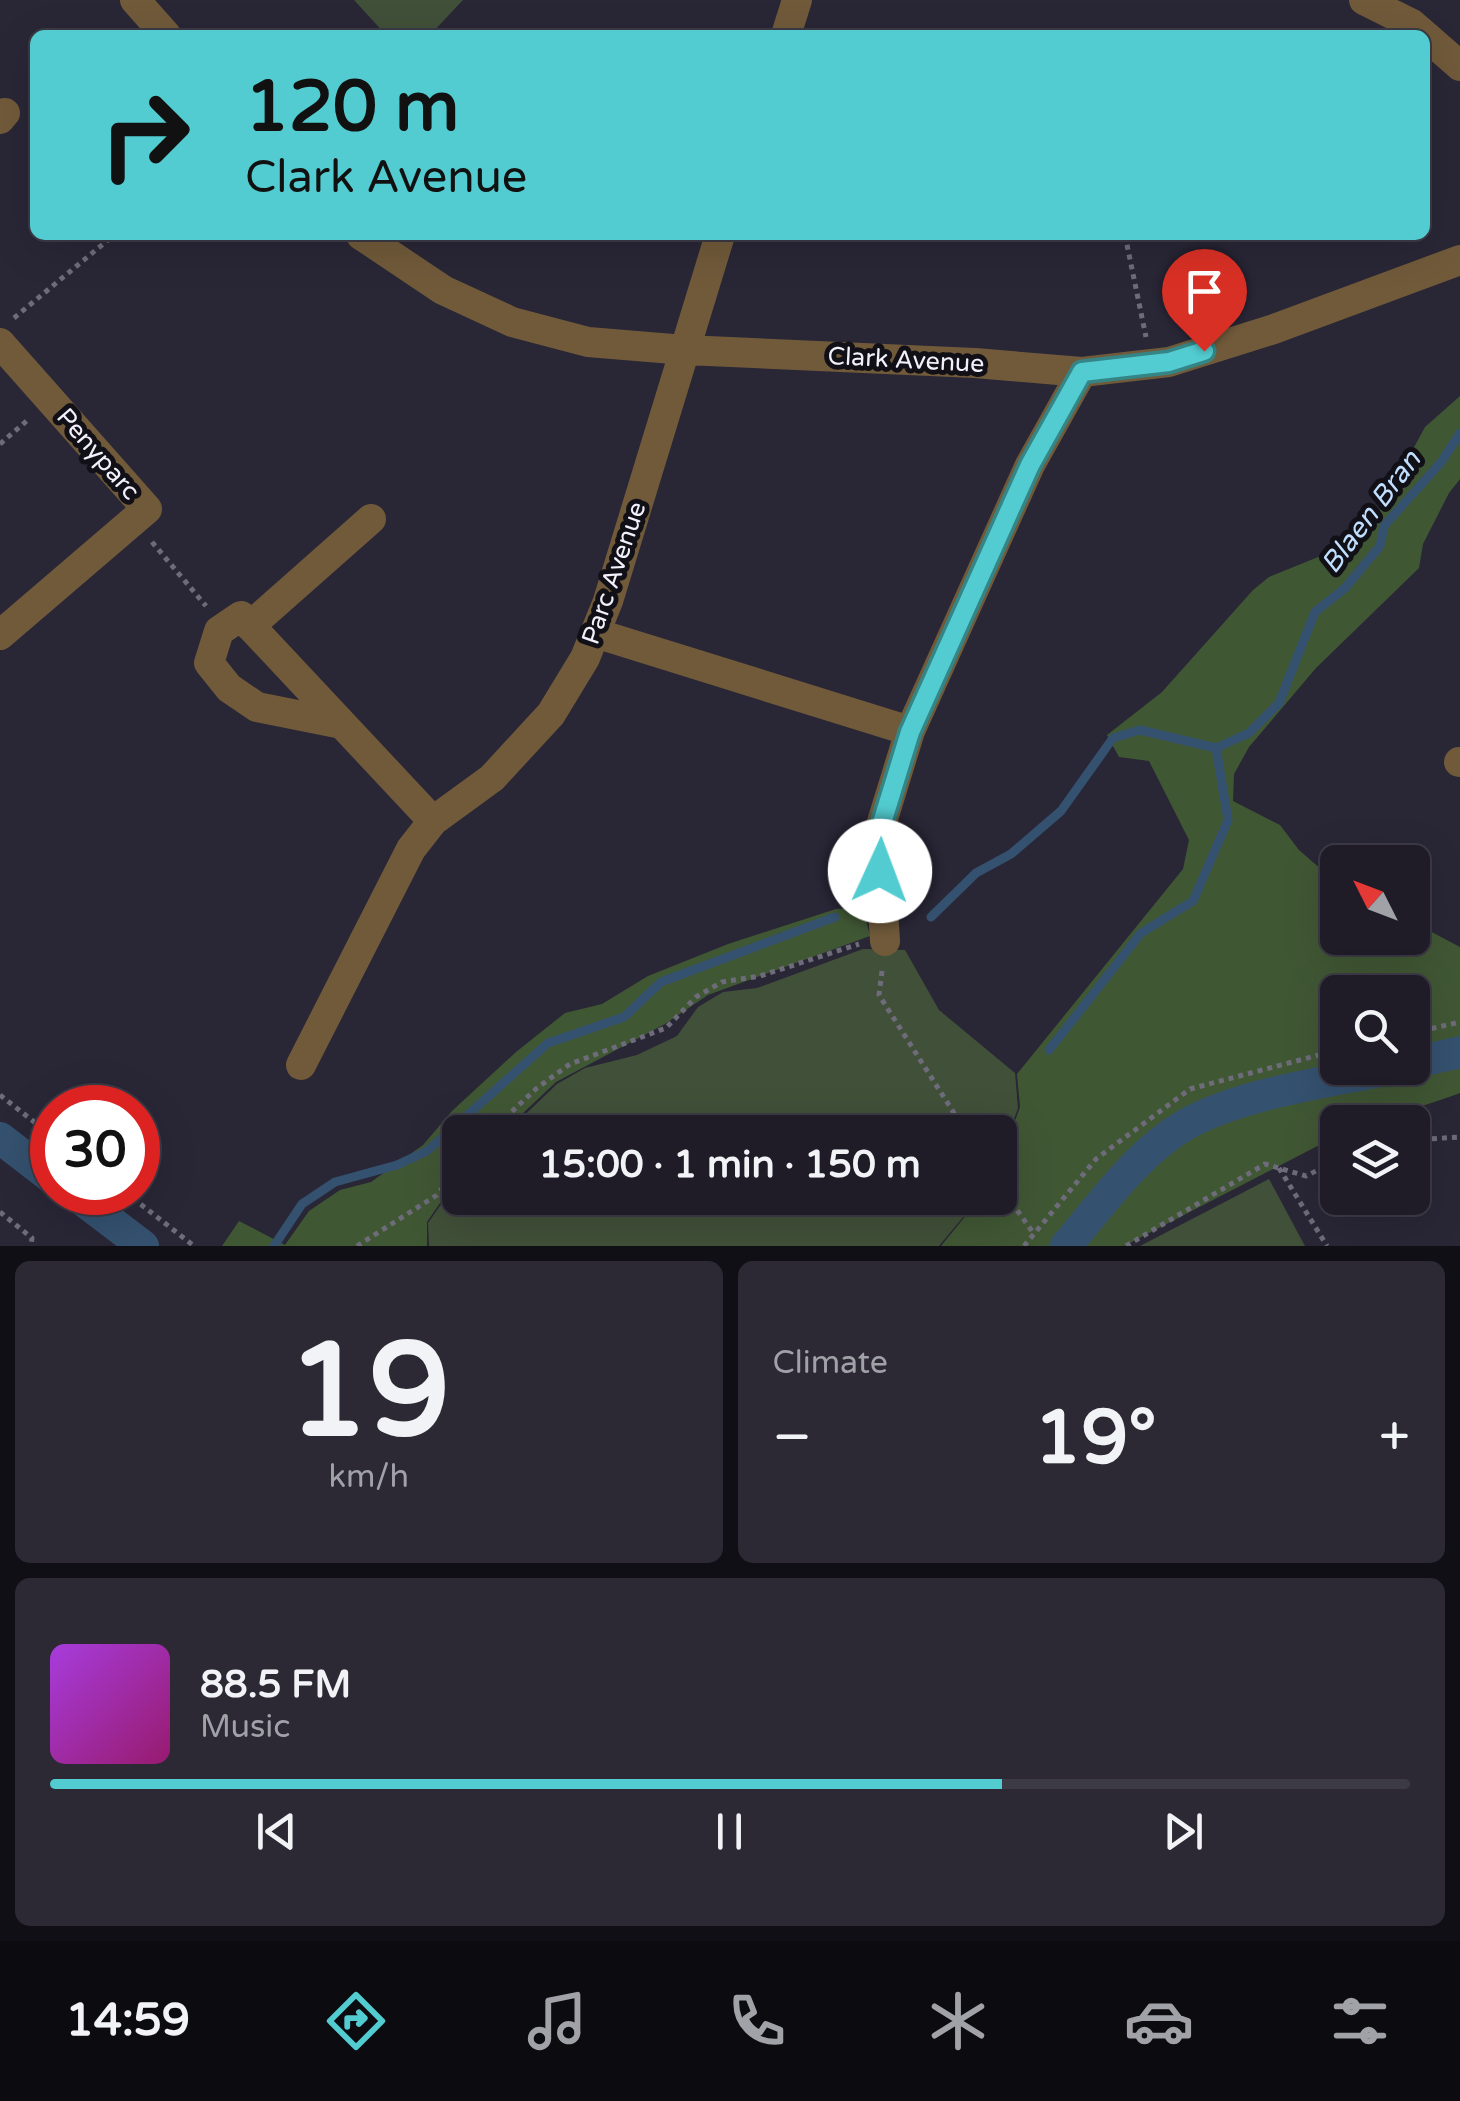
<!DOCTYPE html>
<meta charset="utf-8">
<style>
:root{--surface:#1f1c28;--page:#2c2934;--text:#f1f3f6;--muted:#a1a1a8;--line:#3c3a45;--accent:#52ccd0}
body{margin:0;font-family:"Varela Round",sans-serif;background:var(--page);color:var(--text);height:100vh;display:flex;flex-direction:column;font-size:38px;white-space:nowrap}
*{box-sizing:border-box;margin:0}
p{font-size:32px;color:var(--muted)}
.icon{flex:none;width:55px;height:55px;fill:none;stroke:currentColor;stroke-width:2;stroke-linecap:round;stroke-linejoin:round}
.map{position:relative;height:1246px;overflow:hidden}
.details{display:flex;flex-direction:column;gap:15px;padding:15px;background:#110f16;flex:1}
.details>*{flex:none}
.top-card{position:absolute;left:30px;top:30px;width:1400px;height:210px;border-radius:15px;box-shadow:0 10px 40px #0002,0 0 0 2px var(--line);background:#52ccd0;color:#111;overflow:hidden}
.needle{width:65px;rotate:312deg}
.fabs{position:absolute;left:1320px;top:845px;display:grid;gap:20px}
.fabs a{display:grid;place-items:center;width:110px;height:110px;border-radius:15px;background:var(--surface);box-shadow:0 10px 40px #0002,0 0 0 2px var(--line);font-size:50px}
.speed{position:absolute;left:30px;top:1085px;display:flex;gap:20px;font-size:50px;font-weight:700;text-align:center}
.speed>*{display:grid;place-content:center;width:130px;height:130px;border-radius:50%;background:var(--surface);box-shadow:0 10px 40px #0002,0 0 0 2px var(--line);line-height:1}
.speed .limit{border:15px solid #d22;background:#fff;color:#111}
.pin{position:absolute;display:grid;place-items:center;width:85px;height:85px;color:#fff;margin:-102px -42px;border-radius:50% 50% 50% 0;rotate:-45deg;box-shadow:0 0 10px #0007}
.pin .icon{rotate:45deg}
.me{position:absolute;width:110px;margin:-55px;rotate:2deg;stroke-linejoin:round;filter:drop-shadow(0 0 8px #0008)}
.turn{display:flex;align-items:center;gap:35px;height:210px;padding:0 50px;font-size:45px}
.turn .icon{width:130px;height:130px;stroke-width:2.5}
.turn b{display:block;font-size:70px;line-height:85px}
.big{font-size:75px;font-weight:800;line-height:1.1}
.details .tile{flex:1;display:flex;flex-direction:column;justify-content:center;gap:15px;min-width:0;padding:0 35px;border-radius:15px;background:var(--page)}
.details .dial{align-items:center;gap:0}
.dial b{font-size:130px;line-height:1}
.song{display:flex;align-items:center;gap:30px}
.cover{width:120px;height:120px;border-radius:15px;background:linear-gradient(135deg,hsl(280 70% 55%),hsl(320 70% 35%))}
.played{height:10px;border-radius:5px;background:linear-gradient(90deg,var(--accent) 70%,var(--line) 70%)}
.keys{display:flex;justify-content:space-around;direction:ltr}
.heat{display:flex;justify-content:space-between;align-items:center;font-size:55px;direction:ltr}
.details .tiles{flex:1;display:grid;gap:15px;grid-template-columns:1fr 1fr}
.tile:last-child{grid-column:span 2}
.trip{position:absolute;left:442px;top:1115px;width:575px;height:100px;border-radius:15px;background:var(--surface);box-shadow:0 10px 40px #0002,0 0 0 2px var(--line);font-weight:800;line-height:100px;text-align:center}
.dock{display:flex;height:160px;justify-content:space-around;align-items:center;background:#0c0b10;color:var(--muted)}
.dock .icon{width:70px;height:70px}
.dock .active{color:var(--accent)}
.dock b{font-size:45px;color:var(--text)}
.map>svg:first-child{display:block}
</style>
<div class="map">
<svg width="1460" height="1246" viewBox="0 0 1460 1246">
<rect width="100%" height="100%" fill="#292636"/>
<!-- green -->
<path fill="#415039" d="M354,0H463L430,35H386Z
M863,949L905,950L939,1010L1015,1073L1018,1108L1000,1158V1132H507L557,1084L585,1068L637,1055L677,1036L698,1007L723,992L757,988Z
M460,1177V1198H979L939,1246H429L428,1223Z
M1269,1179L1305,1246H1140Z"/>
<!-- forest -->
<path fill="#405734" fill-rule="evenodd" d="M1460,396V479L1449,493L1423,544L1419,568L1316,668L1249,747L1234,774L1233,801L1280,825L1299,850L1337,883L1338,938H1412L1413,922L1460,947V1093C1425,1106 1374,1122 1338,1122L1337,1136L1124,1246H941L980,1198H1000V1163L1020,1107L1017,1074L1183,869L1189,840L1149,761L1119,757L1107,735L1162,692L1253,590L1269,577L1365,538L1425,427ZM1338,992H1412V1068H1338Z
M863,908L870,936L708,995L665,1024L556,1082L503,1132H460V1174L427,1222V1246H222L239,1221L285,1245L309,1211L340,1190L371,1182L423,1145L452,1111L516,1052L565,1013L602,1004L648,976L728,944L836,909Z"/>
<g fill="none" stroke-linecap="round" stroke-linejoin="round">
<!-- stream -->
<path stroke="#34516f" stroke-width="9" d="M931,917L976,873L1011,854L1061,811L1113,738L1140,730L1216,748L1249,733L1279,703L1315,612L1345,588L1380,546L1384,526L1442,461L1460,433
M1049,1050L1141,933L1193,901L1228,820L1216,748
M274,1246L302,1204L335,1182L397,1165L427,1151L548,1043L624,1017L661,982L835,917"/>
<!-- canal -->
<path stroke="#34516f" stroke-width="32" d="M1412,1063L1460,1052
M0,1138L52,1178
M72,1192L143,1246
M1066,1246C1101,1205 1137,1153 1185,1125C1241,1093 1330,1082 1394,1068"/>
<!-- path -->
<path stroke="#6e6c7a" stroke-width="5" stroke-dasharray="5 5" stroke-linecap="butt" d="M1125,235L1146,337
M14,318L114,235
M0,444L30,418
M152,542L206,606
M882,971L879,995L966,1132
M1412,1033L1460,1022
M0,1095L52,1136
M490,1132L537,1088L570,1064L666,1028L696,997L722,982L760,976L859,944
M1412,1140L1460,1137
M1279,1168L1327,1246
M1000,1186L1034,1234
M125,1192L194,1246
M0,1212L32,1238L31,1246
M357,1246L437,1195L460,1165
M1024,1246L1096,1159L1190,1089L1338,1050
M1126,1246L1265,1164L1306,1176L1338,1160"/>
<!-- minor -->
<path stroke="#705a3a" stroke-width="30" d="M135,0L166,35
M1364,0L1412,24L1460,66
M786,35L797,0
M0,119L5,113
M361,235L443,290L512,322L588,342L685,350L975,363L1082,372L1169,362L1274,329L1460,260
M0,343L147,509L0,635
M250,626L371,519
M595,633L910,731
M337,723L257,707L229,688L209,663L219,631L241,616L433,821
M1459,762H1460
M885,941L878,835L910,731L1030,465L1082,372
M301,1065L411,849L433,821L492,778L551,714L585,658L608,601L720,235"/>
</g>
<g fill="none" stroke-linecap="round" stroke-linejoin="round">
<defs>
<path id="route" d="M880,871L878,836L910,732L1030,465L1082,372L1169,362L1204,351"/>
</defs>
<!-- route casing -->
<use href="#route" stroke="#358587" stroke-width="25"/>
<!-- route -->
<use href="#route" stroke="#52ccd0" stroke-width="18"/>
</g>
<g text-anchor="middle" dominant-baseline="central" stroke-width="10" stroke-linejoin="round" paint-order="stroke">
<!-- street labels -->
<g font-size="25" fill="#f2f0fb" stroke="#121017">
<text transform="translate(906 360) rotate(3)">Clark Avenue</text>
<text transform="translate(98 454) rotate(49)">Penyparc</text>
<text transform="translate(614 573) rotate(-71)">Parc Avenue</text>
</g>
<!-- water labels -->
<g font-size="28" font-style="italic" fill="#c0defe" stroke="#121017">
<text transform="translate(1371 512) rotate(-53)">Blaen Bran</text>
</g>
</g>
</svg>
<div class="fabs">
<a><svg class="needle" viewBox="-14 -14 28 28"><path d="M0-13l5 13h-10z" fill="#e53935"/><path d="M0 13l5-13h-10z" fill="#a1a1a8"/></svg></a>
<a><svg class="icon" aria-label="search" viewBox="0 0 24 24"><circle cx="10" cy="10" r="6"/><path d="M15 15l6 6"/></svg></a>
<a><svg class="icon" aria-label="layers" viewBox="0 0 24 24"><path d="M12 4l9 5-9 5-9-5zM3 14l9 5 9-5"/></svg></a>
</div>
<div class="speed"><div class="limit">30</div></div>
<div class="pin" style="left:1204px;top:351px;background:#d93025"><svg class="icon" aria-label="arrive" viewBox="0 0 24 24"><path d="M6 21V4h12l-3 4 3 4H6"/></svg></div>
<svg class="me" style="left:880px;top:871px" viewBox="-20 -20 40 40"><circle r="19" fill="#fff"/><path d="M0-13L10 11 0 6-10 11z" fill="#52ccd0"/></svg>
<div class="trip">15:00 · 1 min · 150 m</div>
<div class="top-card">
<div class="turn"><svg class="icon" aria-label="right" viewBox="0 0 24 24"><path d="M7 20v-9h11M14 6l5 5-5 5"/></svg><div><b>120 m</b>Clark Avenue</div></div>
</div>
</div>
<section class="details">
<div class="tiles">
<div class="tile dial"><b>19</b><p>km/h</p></div>
<div class="tile"><p>Climate</p>
<div class="heat"><a>−</a><b class="big">19°</b><a>+</a></div>
</div>
<div class="tile">
<div class="song"><i class="cover"></i><div><b>88.5 FM</b><p>Music</p></div></div>
<div class="played"></div>
<div class="keys"><svg class="icon" aria-label="previous" viewBox="0 0 24 24"><path d="M18 5L8 12l10 7zM5 5v14"/></svg><svg class="icon" aria-label="pause" viewBox="0 0 24 24"><path d="M8 5v14M16 5v14"/></svg><svg class="icon" aria-label="next" viewBox="0 0 24 24"><path d="M6 5l10 7-10 7zM19 5v14"/></svg></div>
</div>
</div>
</section>
<nav class="dock">
<b>14:59</b>
<svg class="icon active" aria-label="directions" viewBox="0 0 24 24"><path d="M12 3l9 9-9 9-9-9zM9 14v-3h6M13 9l2 2-2 2"/></svg>
<svg class="icon" aria-label="music" viewBox="0 0 24 24"><path d="M9 18V5l10-2v13"/><circle cx="6" cy="18" r="3"/><circle cx="16" cy="16" r="3"/></svg>
<svg class="icon" aria-label="phone" viewBox="0 0 24 24"><path d="M5 4h4l2 5-3 2q2 4 5 5l2-3 5 2v4C11 20 4 13 5 4z"/></svg>
<svg class="icon" aria-label="climate" viewBox="0 0 24 24"><path d="M12 3v18M4 7l16 10M4 17L20 7"/></svg>
<svg class="icon" aria-label="car" viewBox="0 0 24 24"><path d="M5 17H2v-5l4-1 3-4h7l3 4 3 1v5h-3M9 17h6M6 11h13"/><circle cx="7" cy="17" r="2"/><circle cx="17" cy="17" r="2"/></svg>
<svg class="icon" aria-label="filters" viewBox="0 0 24 24"><path d="M4 7h16M4 17h16"/><circle cx="9" cy="7" r="2"/><circle cx="15" cy="17" r="2"/></svg>
</nav>
